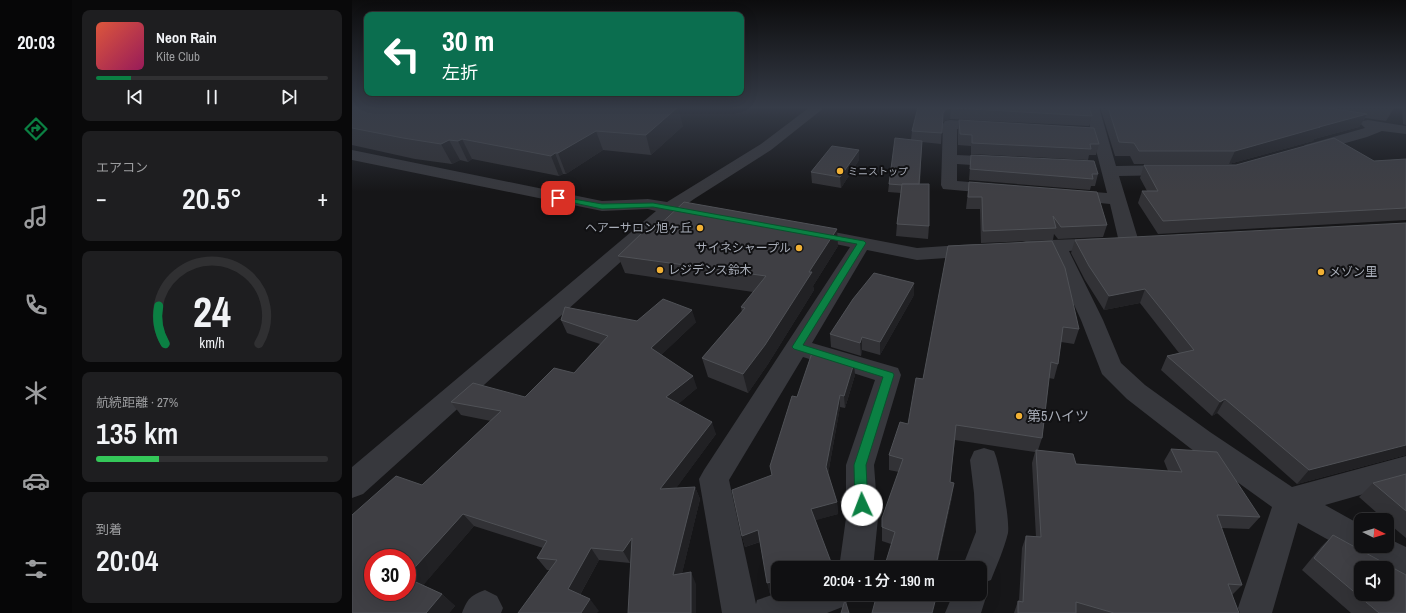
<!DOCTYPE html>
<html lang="ja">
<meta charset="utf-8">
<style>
:root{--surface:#101012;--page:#1e1e20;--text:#f1f3f6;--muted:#9c9d9f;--line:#303032;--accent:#0b8043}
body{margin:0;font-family:"Archivo Narrow","Noto Sans JP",sans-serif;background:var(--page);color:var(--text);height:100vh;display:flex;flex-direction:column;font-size:15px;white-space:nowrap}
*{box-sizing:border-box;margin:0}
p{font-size:13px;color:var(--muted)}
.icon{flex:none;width:22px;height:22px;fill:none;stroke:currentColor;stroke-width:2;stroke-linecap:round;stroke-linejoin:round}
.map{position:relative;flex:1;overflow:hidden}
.details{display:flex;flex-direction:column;gap:10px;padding:10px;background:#09090a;width:280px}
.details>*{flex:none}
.banner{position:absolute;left:12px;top:12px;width:380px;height:84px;border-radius:8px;box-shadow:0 4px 16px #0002,0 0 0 1px var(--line);background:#0b6e4f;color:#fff;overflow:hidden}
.needle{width:26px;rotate:95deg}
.buttons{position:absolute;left:1002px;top:513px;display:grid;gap:8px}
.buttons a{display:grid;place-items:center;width:40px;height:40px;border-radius:8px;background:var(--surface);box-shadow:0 4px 16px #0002,0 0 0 1px var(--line);font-size:20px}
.speed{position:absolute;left:12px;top:549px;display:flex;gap:8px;font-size:20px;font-weight:700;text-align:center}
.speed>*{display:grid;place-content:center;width:52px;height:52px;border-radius:50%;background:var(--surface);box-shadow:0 4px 16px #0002,0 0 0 1px var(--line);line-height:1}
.speed .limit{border:6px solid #d22;background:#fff;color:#111}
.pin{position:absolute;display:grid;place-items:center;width:34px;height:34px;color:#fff;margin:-17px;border-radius:8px;box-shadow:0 2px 6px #0006}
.me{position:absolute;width:44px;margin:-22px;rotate:358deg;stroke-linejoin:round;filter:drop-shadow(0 0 3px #0008)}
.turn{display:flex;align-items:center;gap:14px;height:84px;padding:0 12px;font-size:18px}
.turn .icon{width:52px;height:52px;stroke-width:2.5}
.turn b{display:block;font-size:28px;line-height:34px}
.big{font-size:30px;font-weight:600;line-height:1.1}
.details .tile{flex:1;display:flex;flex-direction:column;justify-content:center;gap:6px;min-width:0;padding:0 14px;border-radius:8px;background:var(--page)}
.details .dial{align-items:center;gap:0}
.dial svg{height:104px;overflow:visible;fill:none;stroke:var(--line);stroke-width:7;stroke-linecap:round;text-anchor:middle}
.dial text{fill:var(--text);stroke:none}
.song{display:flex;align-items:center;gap:12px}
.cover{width:48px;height:48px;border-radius:6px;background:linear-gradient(135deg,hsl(10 70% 55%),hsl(330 70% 35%))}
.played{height:4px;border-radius:2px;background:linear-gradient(90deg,var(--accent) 15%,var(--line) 15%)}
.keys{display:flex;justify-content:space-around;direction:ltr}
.heat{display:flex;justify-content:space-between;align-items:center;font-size:22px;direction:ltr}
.charge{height:6px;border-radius:3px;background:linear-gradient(90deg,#34c759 27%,var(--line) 0)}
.trip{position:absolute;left:419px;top:561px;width:216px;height:40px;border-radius:8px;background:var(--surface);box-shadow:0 4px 16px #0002,0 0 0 1px var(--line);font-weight:600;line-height:40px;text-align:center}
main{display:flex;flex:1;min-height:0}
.tab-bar{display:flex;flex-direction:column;width:72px;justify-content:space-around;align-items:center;background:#060607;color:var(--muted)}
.tab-bar .icon{width:28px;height:28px}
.tab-bar .selected{color:var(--accent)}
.tab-bar b{font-size:18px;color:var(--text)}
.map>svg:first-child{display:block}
</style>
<main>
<nav class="tab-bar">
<b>20:03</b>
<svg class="icon selected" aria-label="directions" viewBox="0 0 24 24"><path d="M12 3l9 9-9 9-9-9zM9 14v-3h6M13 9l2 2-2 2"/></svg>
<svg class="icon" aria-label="music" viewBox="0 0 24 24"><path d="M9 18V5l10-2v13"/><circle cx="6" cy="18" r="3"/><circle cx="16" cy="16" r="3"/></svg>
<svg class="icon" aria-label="phone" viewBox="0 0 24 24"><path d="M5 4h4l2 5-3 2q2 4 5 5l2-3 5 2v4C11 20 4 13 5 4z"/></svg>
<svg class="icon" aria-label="climate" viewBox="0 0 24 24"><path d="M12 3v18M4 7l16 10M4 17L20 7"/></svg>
<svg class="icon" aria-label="car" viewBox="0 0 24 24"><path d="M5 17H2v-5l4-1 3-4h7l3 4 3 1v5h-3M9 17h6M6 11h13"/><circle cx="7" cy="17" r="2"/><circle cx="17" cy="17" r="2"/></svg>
<svg class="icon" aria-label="filters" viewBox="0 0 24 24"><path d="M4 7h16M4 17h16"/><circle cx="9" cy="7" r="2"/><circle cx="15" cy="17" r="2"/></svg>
</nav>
<section class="details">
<div class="tile">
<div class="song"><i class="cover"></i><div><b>Neon Rain</b><p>Kite Club</p></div></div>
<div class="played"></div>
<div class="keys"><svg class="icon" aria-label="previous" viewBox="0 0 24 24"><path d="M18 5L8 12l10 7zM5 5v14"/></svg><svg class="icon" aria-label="pause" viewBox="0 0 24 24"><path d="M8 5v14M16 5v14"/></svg><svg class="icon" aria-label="next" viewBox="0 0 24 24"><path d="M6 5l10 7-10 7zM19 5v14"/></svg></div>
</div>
<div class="tile"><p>エアコン</p>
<div class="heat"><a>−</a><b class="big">20.5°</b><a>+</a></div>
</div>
<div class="tile dial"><svg viewBox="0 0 100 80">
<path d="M14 69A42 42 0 1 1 86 69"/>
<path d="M14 69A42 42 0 0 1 9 40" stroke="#0b8043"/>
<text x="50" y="56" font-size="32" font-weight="700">24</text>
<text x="50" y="72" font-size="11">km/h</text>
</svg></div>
<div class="tile"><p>航続距離 · 27%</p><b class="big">135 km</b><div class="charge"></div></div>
<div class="tile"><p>到着</p><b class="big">20:04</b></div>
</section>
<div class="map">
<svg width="1054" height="613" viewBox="0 0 1054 613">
<rect width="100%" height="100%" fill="#161618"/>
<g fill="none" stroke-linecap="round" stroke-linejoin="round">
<!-- minor -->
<path fill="#37383d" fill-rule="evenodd" d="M733,107H747L764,166L821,165L827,167L829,170L827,173L821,175L767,176L787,242L784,246L777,248L770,246L767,242L758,204L717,200L711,199L708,195L711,191L717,190L755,193Z
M598,120L642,123L644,126L642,129L637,130L605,129V155L649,157L655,159L657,162L655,165L649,167L605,164V181L653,185L655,189L653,193L647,194L591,189L589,185L591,124L593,121Z
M1016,120L1054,126V134L1030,131L1015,137L958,153L953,151L950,148L953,145L1013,128L1009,124L1011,121Z
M456,227L565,248L623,244L630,246L633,250L630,254L623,256L565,260L515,250L460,343L546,368L549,375L522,465L526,518L521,568H487L494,518V465L523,380L451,357L377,480L404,604L405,600L426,593L498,594L493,606L475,613H370L347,479L352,470L498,247L449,237L447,233L449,229Z
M751,238L758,240L761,244L758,248L717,251L751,320L769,363L793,385L858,432L940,487L1054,456V482L973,505L1009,525V546H1035V538L1054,547V581L1035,572V568H1027L946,523L920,613H888L886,608L920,507L838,448L775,399L750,374L729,320L698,252L674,253L667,251L664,247L667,243L674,241Z
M632,448L642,451C648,464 658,520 656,533C652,549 645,565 639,580L631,583L635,594L629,613H593L601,594H628V568H610L624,532L622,493L618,460L622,451Z
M133,590L145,596L151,608L149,613H110C116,598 118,596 133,590Z"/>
<!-- tertiary -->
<path fill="#37383d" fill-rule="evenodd" d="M458,107H473L419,150L342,199L324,212L11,494L0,498V467L304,211L296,209L250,211L0,160V150L250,201L296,199L315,202L409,144Z"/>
</g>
<!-- wall -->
<path fill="#323236" d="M0,107L331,126L299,155L251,150L214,174H211L207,176L120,159L116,162L108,160L100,164L63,159L0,145Z
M566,107L740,116L737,126L598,119L593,120L590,123L589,144L570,142L568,184L577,226L576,239L544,236L545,224L549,193L536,192L537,184L559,140L560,131Z
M748,107H1042V108L1034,121L1013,118L1007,127L962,139L961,141L877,164H782L778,156H763Z
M1050,107H1054V125L1051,124Z
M607,120L747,144L744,155H737L736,160L619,154V146L606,145V131Z
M507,150V160L489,188L460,183L459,172Z
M619,155L746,174L743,186H739L738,190L617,180Z
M1054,159V220L806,234L786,203L790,191H795L788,178L792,165H884L1022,161Z
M617,182L755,225L751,237L706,239L702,234L701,240L629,243L628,209H614Z
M300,232L486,246L461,286L462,290L416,364L396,393L356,377L350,358L390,312L389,307L401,292L273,273L266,256Z
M723,240L1054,455L945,484L865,413L860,416L809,370L815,356L827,353L788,303L752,310L733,280L719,253Z
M596,246L727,329L722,344L709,342L706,364L702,379L697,378L690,438L686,450L724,464L816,471L812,461L819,449L908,517L897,529L869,528L890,585L880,595L887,613H662L666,601H667L670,548L674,536L684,537L680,463L683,452L603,440L598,482L600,497L585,565L590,568L539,544L530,541V518L547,472L537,470V455L556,424L571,379Z
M562,295L528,355L510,350L509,356L479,347L478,334Z
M209,320L344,322L309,355L345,388L326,404L364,434L324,488L343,487L348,499L330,573L344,584L279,562L278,563L247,560L228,595L247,611L197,570H195L185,558L191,548L122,526L71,585L90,594L103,606L97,613H0L70,485L139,421L109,415L99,402L173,397L222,373L248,344L215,333Z
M503,375L493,408L488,407L476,474L485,502L486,514L463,520L426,568V592L418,594L408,542L393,547L390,536L420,475L418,466L445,397Z
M1054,474V538L1035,522V520H1033L1007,497L1021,483Z
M981,535L1054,613H999L950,570L969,547Z"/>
<!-- shaded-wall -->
<path fill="#212124" d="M326,107L331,126L299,155L294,135Z
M599,108L598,119L593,120L590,123L591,113L594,109Z
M1015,114L1007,127L962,139L961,141L877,164L883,151L967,127Z
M244,131L251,150L214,174L206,153Z
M110,139L120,159L116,162L106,141Z
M97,140L108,160L100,164L89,144Z
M507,150V160L489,188L488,177Z
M203,153L211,174L207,176L199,156Z
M485,229L486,246L461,286L462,290L416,364L396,393L391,374Z
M562,283V295L528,355V342Z
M793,289L788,303L752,310L757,296Z
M340,310L344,322L303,361L299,348Z
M510,337V350L509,356L508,343Z
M502,363L503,375L493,408L492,396Z
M341,376L345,388L319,410L314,397Z
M488,395V407L475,479L474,467Z
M873,399L865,413L860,416L868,402Z
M360,422L364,434L314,502L308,489Z
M1054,445V455L945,484L957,470Z
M602,483L600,497L584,568H583Z
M343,487L348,499L327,586L321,575Z
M485,502L486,514L461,521L459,509Z
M111,514L122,526L68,589L55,578V576Z
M406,530L410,541L393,547L390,536Z
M280,538L287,550L278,563L271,551Z
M239,548L247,560L225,600L216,589Z
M339,572L344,584V613H339Z
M423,581L426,592L418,594L415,583Z
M90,594L103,606L97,613H74Z
M585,594L581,613H580Z
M238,599L247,611L245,613H229Z"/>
<!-- building -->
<path fill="#3f3f44" stroke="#4f5156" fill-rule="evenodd" d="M0,107H326L294,135L244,131L206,153H203L199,156L110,139L106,141L97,140L89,144L51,138L0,128Z
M566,107H737L740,116L599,108L594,109L591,113L590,133L560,131Z
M756,107H971L1015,114L967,127H968L883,151H787L782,143L767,142Z
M1032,107H1042V108Z
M607,120L742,128L747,144H738L739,149L620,143V135L608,134Z
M543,138L570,141L567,184H550V185L537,184Z
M982,138L1022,161L1054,159V208L811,221L790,191H806L792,165H884Z
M480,146L507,150L488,177L459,172Z
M619,155L742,161L746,174H740L741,179L618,169Z
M617,182L745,192L755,225L709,227L701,216L704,228L631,231L630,197H616Z
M550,184H577V226L545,224Z
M332,202L485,229L457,272H460L413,345L391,374L350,358L393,308L389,307L414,276L266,256L292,231L300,232Z
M1054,223V445L957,470L873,399L868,402L815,356L842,350L793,289L757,296L737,266L723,240Z
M700,241L713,268L727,329L711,327L706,364L699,362L690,438L604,425L598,482L602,483L584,565L590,567V568H532L543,532L530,527V518L551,459L537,455L548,422L556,424L564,378L571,379L596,246Z
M522,273L562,283L528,342L510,337L508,343L478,334L501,299Z
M311,299L340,310L299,348L341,376L314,397L360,422L308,489L343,487L321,575L339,572V613H276L280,538L271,551L239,548L216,589L238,599L229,613H166L205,560L185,558L195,541L111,514L55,576V558H21V592H55V578L90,594L74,613H0V515L44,476L70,485L149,411L99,402L121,383L173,397L202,368L222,373L256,336L209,320L213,307L285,321Z
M461,350L502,363L492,396L488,395L474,467L485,502L459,509L479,562V568H426V581H423L415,583L406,530L390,536L380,490L420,475L418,466L440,396L445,397Z
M819,449L865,452L908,517L865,515L890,585L876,584L887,613H762L724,602V613H666V601L671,602L674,536L689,537L684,450L721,454L724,464L830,472Z
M1054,474V511L1021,483Z
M981,535L1054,575V613H1027L962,558ZM1009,568H1035V594H1009Z
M525,594H585L580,613H520Z
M493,600L497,613H489Z"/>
<!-- sky -->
<linearGradient id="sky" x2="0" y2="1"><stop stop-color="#0c0c0d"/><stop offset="0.56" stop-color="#363c48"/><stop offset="1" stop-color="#363c48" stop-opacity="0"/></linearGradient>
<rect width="1054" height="192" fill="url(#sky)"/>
<!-- route -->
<path fill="#0b8043" stroke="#07532c" d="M204,196L250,204L301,203L512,241L514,243L451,345L541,373L542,375L514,465L516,505L514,509L510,511L505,509L503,505L502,465L531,377L442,349L440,347L505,244L301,207L250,209L204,199Z"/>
<!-- markers -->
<g fill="#f2b134" stroke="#111113" stroke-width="1.5">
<circle cx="488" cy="171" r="4"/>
<circle cx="348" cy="228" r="4"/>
<circle cx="447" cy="248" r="4"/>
<circle cx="308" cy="270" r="4"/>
<circle cx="969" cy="272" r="4"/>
<circle cx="667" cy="416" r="4"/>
</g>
<g text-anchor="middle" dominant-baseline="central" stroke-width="4" stroke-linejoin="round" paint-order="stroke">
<!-- far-poi labels -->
<g font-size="10" fill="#a8adb8" stroke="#111113" text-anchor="start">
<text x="496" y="171">ミニストップ</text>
</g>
<!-- poi labels -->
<g font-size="12" fill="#a8adb8" stroke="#111113" text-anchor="end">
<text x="340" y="228">ヘアーサロン旭ヶ丘</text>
<text x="439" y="248">サイネシャープル</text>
<text x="316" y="270" text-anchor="start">レジデンス鈴木</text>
<text x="977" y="272" text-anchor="start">メゾン里</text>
</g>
<!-- near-poi labels -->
<g font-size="14" fill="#a8adb8" stroke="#111113" text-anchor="start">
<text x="675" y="416">第5ハイツ</text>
</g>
</g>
</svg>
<div class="buttons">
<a><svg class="needle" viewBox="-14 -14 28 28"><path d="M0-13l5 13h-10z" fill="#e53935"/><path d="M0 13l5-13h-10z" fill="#9c9d9f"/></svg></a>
<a><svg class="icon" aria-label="sound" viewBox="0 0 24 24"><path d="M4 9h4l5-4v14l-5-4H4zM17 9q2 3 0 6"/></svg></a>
</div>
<div class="speed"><div class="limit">30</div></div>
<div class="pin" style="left:206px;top:198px;background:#d93025"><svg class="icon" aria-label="arrive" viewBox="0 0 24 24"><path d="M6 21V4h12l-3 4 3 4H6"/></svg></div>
<svg class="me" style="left:510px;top:505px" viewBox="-20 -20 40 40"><circle r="19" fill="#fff"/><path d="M0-13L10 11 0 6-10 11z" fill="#0b8043"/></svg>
<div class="trip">20:04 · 1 分 · 190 m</div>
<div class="banner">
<div class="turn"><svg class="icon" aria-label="left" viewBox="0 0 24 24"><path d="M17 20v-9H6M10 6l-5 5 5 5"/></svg><div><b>30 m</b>左折</div></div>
</div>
</div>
</main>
